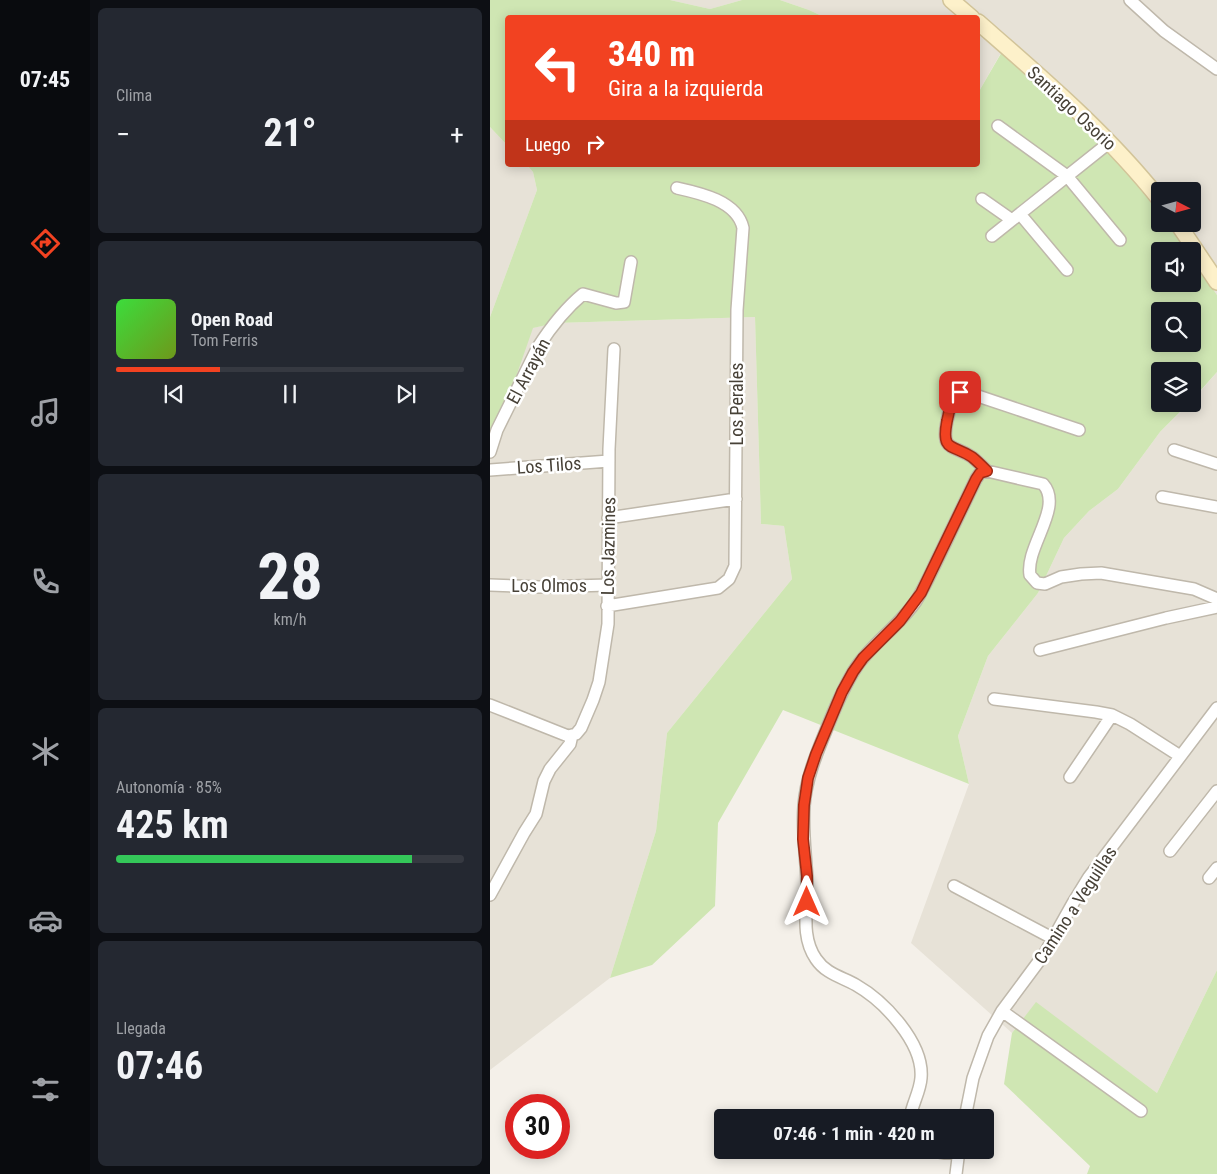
<!DOCTYPE html>
<html lang="es">
<meta charset="utf-8">
<style>
:root{--surface:#171b24;--page:#242831;--text:#f1f3f6;--muted:#9ea1a6;--line:#363941;--accent:#f24221}
body{margin:0;font-family:"Roboto Condensed",sans-serif;background:var(--page);color:var(--text);height:100vh;display:flex;flex-direction:column;font-size:19px;white-space:nowrap}
*{box-sizing:border-box;margin:0}
p{font-size:16px;color:var(--muted)}
.icon{flex:none;width:28px;height:28px;fill:none;stroke:currentColor;stroke-width:2;stroke-linecap:round;stroke-linejoin:round}
.map{position:relative;flex:1;overflow:hidden}
.side{display:flex;flex-direction:column;gap:8px;padding:8px;background:#0d0f14;width:400px}
.side>*{flex:none}
.guide{position:absolute;left:15px;top:15px;width:475px;height:152px;border-radius:5px;box-shadow:0 2px 12px #0003;background:#f24221;color:#fff;overflow:hidden}
.needle{width:32px;rotate:96deg}
.fabs{position:absolute;left:661px;top:182px;display:grid;gap:10px}
.fabs a{display:grid;place-items:center;width:50px;height:50px;border-radius:5px;background:var(--surface);box-shadow:0 2px 12px #0003;font-size:25px}
.speed{position:absolute;left:15px;top:1094px;display:flex;gap:10px;font-size:25px;font-weight:700;text-align:center}
.speed>*{display:grid;place-content:center;width:65px;height:65px;border-radius:50%;background:var(--surface);box-shadow:0 2px 12px #0003;line-height:1}
.speed .limit{border:8px solid #d22;background:#fff;color:#111}
.pin{position:absolute;display:grid;place-items:center;width:42px;height:42px;color:#fff;margin:-21px;border-radius:10px;box-shadow:0 2px 8px #0006}
.me{position:absolute;width:55px;margin:-28px;rotate:0deg;stroke-linejoin:round;filter:drop-shadow(0 0 4px #0008)}
.turn{display:flex;align-items:center;gap:18px;height:105px;padding:0 20px;font-size:22px}
.turn .icon{width:65px;height:65px;stroke-width:2.5}
.turn b{display:block;font-size:35px;line-height:42px}
.then{display:flex;align-items:center;height:48px;padding:0 20px;background:#0003;gap:10px;font-size:19px}
.big{font-size:38px;font-weight:700;line-height:1.1}
.side .tile{flex:1;display:flex;flex-direction:column;justify-content:center;gap:8px;min-width:0;padding:0 18px;border-radius:8px;background:var(--page)}
.side .dial{align-items:center;gap:0}
.dial b{font-size:65px;line-height:1}
.song{display:flex;align-items:center;gap:15px}
.cover{width:60px;height:60px;border-radius:8px;background:linear-gradient(135deg,hsl(120 70% 55%),hsl(80 70% 35%))}
.played{height:5px;border-radius:2px;background:linear-gradient(90deg,var(--accent) 30%,var(--line) 30%)}
.keys{display:flex;justify-content:space-around;direction:ltr}
.heat{display:flex;justify-content:space-between;align-items:center;font-size:28px;direction:ltr}
.charge{height:8px;border-radius:4px;background:linear-gradient(90deg,#34c759 85%,var(--line) 0)}
.trip{position:absolute;left:224px;top:1109px;width:280px;height:50px;border-radius:5px;background:var(--surface);box-shadow:0 2px 12px #0003;font-weight:700;line-height:50px;text-align:center}
main{display:flex;flex:1;min-height:0}
.tabs{display:flex;flex-direction:column;width:90px;justify-content:space-around;align-items:center;background:#090b0e;color:var(--muted)}
.tabs .icon{width:35px;height:35px}
.tabs .active{color:var(--accent)}
.tabs b{font-size:22px;color:var(--text)}
.map>svg:first-child{display:block}
</style>
<main>
<nav class="tabs">
<b>07:45</b>
<svg class="icon active" aria-label="directions" viewBox="0 0 24 24"><path d="M12 3l9 9-9 9-9-9zM9 14v-3h6M13 9l2 2-2 2"/></svg>
<svg class="icon" aria-label="music" viewBox="0 0 24 24"><path d="M9 18V5l10-2v13"/><circle cx="6" cy="18" r="3"/><circle cx="16" cy="16" r="3"/></svg>
<svg class="icon" aria-label="phone" viewBox="0 0 24 24"><path d="M5 4h4l2 5-3 2q2 4 5 5l2-3 5 2v4C11 20 4 13 5 4z"/></svg>
<svg class="icon" aria-label="climate" viewBox="0 0 24 24"><path d="M12 3v18M4 7l16 10M4 17L20 7"/></svg>
<svg class="icon" aria-label="car" viewBox="0 0 24 24"><path d="M5 17H2v-5l4-1 3-4h7l3 4 3 1v5h-3M9 17h6M6 11h13"/><circle cx="7" cy="17" r="2"/><circle cx="17" cy="17" r="2"/></svg>
<svg class="icon" aria-label="filters" viewBox="0 0 24 24"><path d="M4 7h16M4 17h16"/><circle cx="9" cy="7" r="2"/><circle cx="15" cy="17" r="2"/></svg>
</nav>
<section class="side">
<div class="tile"><p>Clima</p>
<div class="heat"><a>−</a><b class="big">21°</b><a>+</a></div>
</div>
<div class="tile">
<div class="song"><i class="cover"></i><div><b>Open Road</b><p>Tom Ferris</p></div></div>
<div class="played"></div>
<div class="keys"><svg class="icon" aria-label="previous" viewBox="0 0 24 24"><path d="M18 5L8 12l10 7zM5 5v14"/></svg><svg class="icon" aria-label="pause" viewBox="0 0 24 24"><path d="M8 5v14M16 5v14"/></svg><svg class="icon" aria-label="next" viewBox="0 0 24 24"><path d="M6 5l10 7-10 7zM19 5v14"/></svg></div>
</div>
<div class="tile dial"><b>28</b><p>km/h</p></div>
<div class="tile"><p>Autonomía · 85%</p><b class="big">425 km</b><div class="charge"></div></div>
<div class="tile"><p>Llegada</p><b class="big">07:46</b></div>
</section>
<div class="map">
<svg width="727" height="1174" viewBox="0 0 727 1174">
<rect width="100%" height="100%" fill="#f4f0e9"/>
<!-- residential -->
<path fill="#e7e2d7" d="M180,0H252L220,9Z
M290,0H727V295L703,260L702,251H697L678,224H702V191H670V213L639,168L512,51L488,93V18L334,17L319,10Z
M0,127L17,145L18,165H37L43,172L47,190L0,317Z
M265,317L271,524L294,526L302,579L177,733L166,831L120,978L0,1070V451L42,328L66,323Z
M727,372V970L667,1093L546,1003L522,1033L421,943L479,784L468,736L498,656L548,593L574,538L599,511L628,489L670,432L699,404H702L703,400Z"/>
<!-- green -->
<path fill="#cfe6b3" fill-rule="evenodd" d="M0,0H180L220,9L252,0H290L319,10L334,17L18,18L17,145L0,127Z
M513,50L639,168L670,213V224H678L697,251H670V284H702L703,260L727,295V372L703,399L702,371H670V404H698L670,432L628,489L599,511L574,538L548,593L498,656L468,736L479,784L293,710L228,823L225,906L162,965L120,978L166,831L177,733L302,579L294,526L271,524L265,317L66,323L43,328L0,451V317L47,190L43,172L37,165H488V93ZM670,311H702V344H670Z
M727,970V1174H597L600,1166L514,1084L522,1033L546,1002L667,1093Z"/>
<g fill="none" stroke-linecap="round" stroke-linejoin="round">
<defs>
<path id="street" d="M640,0L674,31L727,69
M508,126L577,176L630,240
M492,199L522,220
M530,214L577,270
M502,236L620,142
M684,450L727,464
M0,452L7,430L48,347C59,330 76,308 93,294L126,303L134,302L141,262
M0,470L119,461
M497,471C492,466 487,461 482,457C462,444 451,452 457,421C459,409 462,400 470,392L482,394L589,430
M672,497L727,507
M118,518L246,499
M0,585L49,587L118,585
M117,606L228,588L239,579L245,566L247,310L253,228C247,201 210,193 187,188
M550,650L676,618L727,607
M504,699L606,712L622,715L640,724L690,756
M0,705L78,736L86,734L91,728L103,700L109,682L118,624L119,449L124,349
M580,777L622,715
M680,851L727,791
M719,878L727,868
M464,886L564,939
M0,895L34,833L46,814L54,781L60,769L80,744L82,735
M512,1011L651,1111
M420,1118C422,1104 430,1092 431,1078C434,1043 394,1001 366,985C352,977 336,974 326,959C310,936 318,908 317,882C316,856 312,832 314,806C316,777 328,750 339,723C347,703 355,684 367,666C384,642 409,626 426,601C435,587 442,570 450,554C462,529 474,504 486,479L490,473L497,471L553,484C574,507 535,547 540,575L547,583L555,584L571,577L591,574L611,573L704,589L727,599
M475,1118L483,1078L498,1036L512,1011L555,953L583,903L599,877L727,708
M438,1150L455,1153L469,1152
M466,1174L469,1150"/>
<path id="secondary" d="M461,0L482,18
M488,22C552,78 617,133 670,200
M688,224L727,282"/>
</defs>
<!-- street casing -->
<use href="#street" stroke="#bfb8ab" stroke-width="14"/>
<!-- secondary casing -->
<use href="#secondary" stroke="#d2c499" stroke-width="18"/>
<!-- street -->
<use href="#street" stroke="#fff" stroke-width="11"/>
<!-- secondary -->
<use href="#secondary" stroke="#fdf1ca" stroke-width="15"/>
</g>
<g fill="none" stroke-linecap="round" stroke-linejoin="round">
<defs>
<path id="route" d="M317,902V876L313,839L314,805L318,778L326,754L352,692L363,672L373,658L410,621L431,593L486,479L490,473L497,471C492,466 487,461 482,457C462,444 451,452 457,421C459,409 462,400 470,392"/>
</defs>
<!-- route casing -->
<use href="#route" stroke="#9d2b15" stroke-width="12"/>
<!-- route -->
<use href="#route" stroke="#f24221" stroke-width="9"/>
</g>
<g text-anchor="middle" dominant-baseline="central" stroke-width="5" stroke-linejoin="round" paint-order="stroke">
<!-- street labels -->
<g font-size="18" fill="#474137" stroke="#fff">
<text transform="translate(582 108) rotate(43)">Santiago Osorio</text>
<text transform="translate(38 371) rotate(-62)">El Arrayán</text>
<text transform="translate(246 404) rotate(-90)">Los Perales</text>
<text transform="translate(59 465) rotate(-4)">Los Tilos</text>
<text transform="translate(118 546) rotate(-89)">Los Jazmines</text>
<text x="59" y="585">Los Olmos</text>
<text transform="translate(585 905) rotate(-57)">Camino a Veguillas</text>
</g>
</g>
</svg>
<div class="fabs">
<a><svg class="needle" viewBox="-14 -14 28 28"><path d="M0-13l5 13h-10z" fill="#e53935"/><path d="M0 13l5-13h-10z" fill="#9ea1a6"/></svg></a>
<a><svg class="icon" aria-label="sound" viewBox="0 0 24 24"><path d="M4 9h4l5-4v14l-5-4H4zM17 9q2 3 0 6"/></svg></a>
<a><svg class="icon" aria-label="search" viewBox="0 0 24 24"><circle cx="10" cy="10" r="6"/><path d="M15 15l6 6"/></svg></a>
<a><svg class="icon" aria-label="layers" viewBox="0 0 24 24"><path d="M12 4l9 5-9 5-9-5zM3 14l9 5 9-5"/></svg></a>
</div>
<div class="speed"><div class="limit">30</div></div>
<div class="pin" style="left:470px;top:392px;background:#d93025"><svg class="icon" aria-label="arrive" viewBox="0 0 24 24"><path d="M6 21V4h12l-3 4 3 4H6"/></svg></div>
<svg class="me" style="left:317px;top:902px" viewBox="-20 -20 40 40"><path d="M0-17L14 15 0 8-14 15z" fill="#f24221" stroke="#fff" stroke-width="4"/></svg>
<div class="trip">07:46 · 1 min · 420 m</div>
<div class="guide">
<div class="turn"><svg class="icon" aria-label="left" viewBox="0 0 24 24"><path d="M17 20v-9H6M10 6l-5 5 5 5"/></svg><div><b>340 m</b>Gira a la izquierda</div></div>
<div class="then">Luego<svg class="icon" aria-label="right" viewBox="0 0 24 24"><path d="M7 20v-9h11M14 6l5 5-5 5"/></svg></div>
</div>
</div>
</main>
